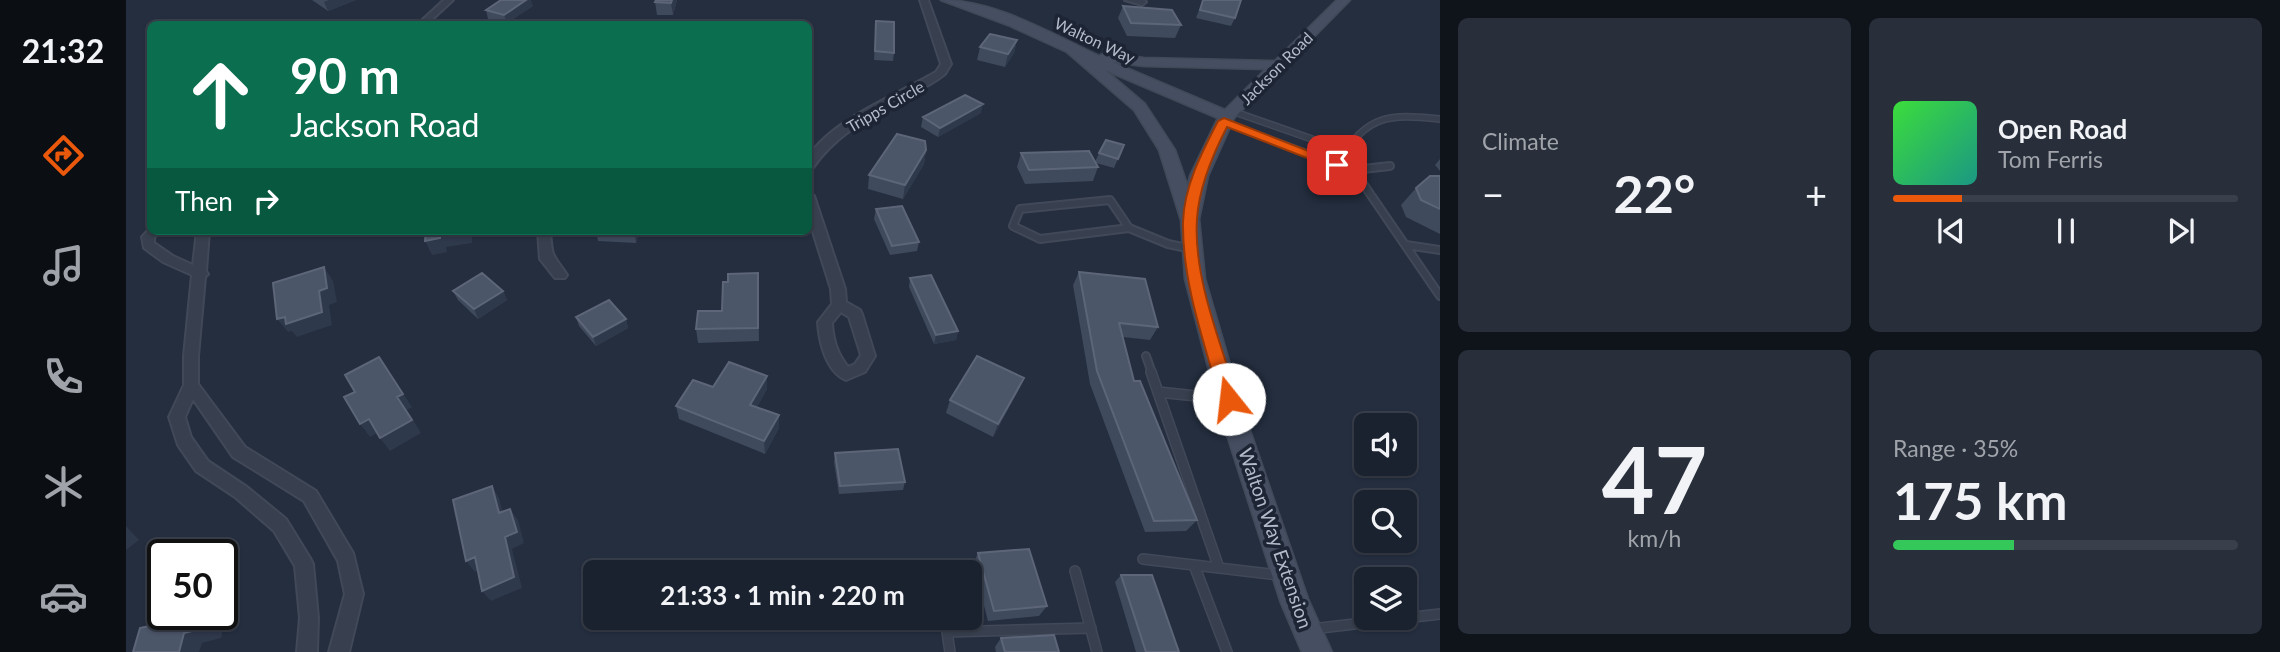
<!DOCTYPE html>
<meta charset="utf-8">
<style>
:root{--surface:#1b222f;--page:#282f3b;--text:#f1f3f6;--muted:#a0a4aa;--line:#393f4b;--accent:#ea580c}
body{margin:0;font-family:Lato,sans-serif;background:var(--page);color:var(--text);height:100vh;display:flex;flex-direction:column;font-size:26px;white-space:nowrap}
*{box-sizing:border-box;margin:0}
p{font-size:23px;color:var(--muted)}
.icon{flex:none;width:38px;height:38px;fill:none;stroke:currentColor;stroke-width:2;stroke-linecap:round;stroke-linejoin:round}
.map{position:relative;flex:1;overflow:hidden}
.sheet{display:flex;flex-direction:column;gap:18px;padding:18px;background:#0f131a;width:840px}
.sheet>*{flex:none}
.guide{position:absolute;left:21px;top:21px;width:665px;height:214px;border-radius:10px;box-shadow:0 2px 5px #0004,0 0 0 2px var(--line);background:#0b6e4f;color:#fff;overflow:hidden}
.tools{position:absolute;left:1228px;top:413px;display:grid;gap:14px}
.tools a{display:grid;place-items:center;width:63px;height:63px;border-radius:10px;background:var(--surface);box-shadow:0 2px 5px #0004,0 0 0 2px var(--line);font-size:35px}
.speed{position:absolute;left:21px;top:539px;display:flex;gap:14px;font-size:35px;font-weight:700;text-align:center}
.speed>*{display:grid;place-content:center;width:91px;height:91px;border-radius:50%;background:var(--surface);box-shadow:0 2px 5px #0004,0 0 0 2px var(--line);line-height:1}
.speed .limit{border:4px solid #111;border-radius:10px;background:#fff;color:#111}
.pin{position:absolute;display:grid;place-items:center;width:60px;height:60px;color:#fff;margin:-30px;border-radius:14px;box-shadow:0 4px 10px #0006}
.me{position:absolute;width:77px;margin:-38px;rotate:344deg;stroke-linejoin:round;filter:drop-shadow(0 0 5px #0008)}
.turn{display:flex;align-items:center;gap:24px;height:147px;padding:0 28px;font-size:32px}
.turn .icon{width:91px;height:91px;stroke-width:2.5}
.turn b{display:block;font-size:49px;line-height:60px}
.then{display:flex;align-items:center;height:66px;padding:0 28px;background:#0003;gap:14px;font-size:26px}
.big{font-size:52px;font-weight:700;line-height:1.1}
.sheet .tile{flex:1;display:flex;flex-direction:column;justify-content:center;gap:10px;min-width:0;padding:0 24px;border-radius:10px;background:var(--page)}
.sheet .dial{align-items:center;gap:0}
.dial b{font-size:91px;line-height:1}
.song{display:flex;align-items:center;gap:21px}
.cover{width:84px;height:84px;border-radius:10px;background:linear-gradient(135deg,hsl(120 70% 55%),hsl(170 70% 35%))}
.played{height:7px;border-radius:4px;background:linear-gradient(90deg,var(--accent) 20%,var(--line) 20%)}
.keys{display:flex;justify-content:space-around;direction:ltr}
.heat{display:flex;justify-content:space-between;align-items:center;font-size:38px;direction:ltr}
.charge{height:10px;border-radius:5px;background:linear-gradient(90deg,#34c759 35%,var(--line) 0)}
.sheet .tiles{flex:1;display:grid;gap:18px;grid-template-columns:repeat(2,1fr)}
.trip{position:absolute;left:457px;top:560px;width:399px;height:70px;border-radius:10px;background:var(--surface);box-shadow:0 2px 5px #0004,0 0 0 2px var(--line);font-weight:700;line-height:70px;text-align:center}
main{display:flex;flex:1;min-height:0}
.tab-bar{display:flex;flex-direction:column;width:126px;justify-content:space-around;align-items:center;background:#0b0e13;color:var(--muted)}
.tab-bar .icon{width:49px;height:49px}
.tab-bar .selected{color:var(--accent)}
.tab-bar b{font-size:32px;color:var(--text)}
.map>svg:first-child{display:block}
</style>
<main>
<nav class="tab-bar">
<b>21:32</b>
<svg class="icon selected" aria-label="directions" viewBox="0 0 24 24"><path d="M12 3l9 9-9 9-9-9zM9 14v-3h6M13 9l2 2-2 2"/></svg>
<svg class="icon" aria-label="music" viewBox="0 0 24 24"><path d="M9 18V5l10-2v13"/><circle cx="6" cy="18" r="3"/><circle cx="16" cy="16" r="3"/></svg>
<svg class="icon" aria-label="phone" viewBox="0 0 24 24"><path d="M5 4h4l2 5-3 2q2 4 5 5l2-3 5 2v4C11 20 4 13 5 4z"/></svg>
<svg class="icon" aria-label="climate" viewBox="0 0 24 24"><path d="M12 3v18M4 7l16 10M4 17L20 7"/></svg>
<svg class="icon" aria-label="car" viewBox="0 0 24 24"><path d="M5 17H2v-5l4-1 3-4h7l3 4 3 1v5h-3M9 17h6M6 11h13"/><circle cx="7" cy="17" r="2"/><circle cx="17" cy="17" r="2"/></svg>
</nav>
<div class="map">
<svg width="1314" height="652" viewBox="0 0 1314 652">
<rect width="100%" height="100%" fill="#242e3f"/>
<g fill="none" stroke-linecap="round" stroke-linejoin="round">
<defs>
<path id="lane-far2" d="M1106,111L1220,151
M1098,122L1202,161
M1213,161C1242,114 1262,114 1314,119"/>
<path id="lane-far1" d="M1197,160L1211,165L1238,185L1314,296
M1211,165L1214,160
M1224,174L1237,169L1264,166
M984,200L1003,228L914,239L887,226L894,209Z
M1003,228L1042,244L1066,249
M1280,245L1314,250
M1020,356L1026,373"/>
<path id="lane" d="M1025,372L1093,568
M1032,392L1099,399
M1017,559L1153,575
M1068,565L1101,652
M949,571L971,652
M818,618L821,632
M1186,629L1314,614
M824,652L821,632L965,628"/>
<path id="street" d="M318,0H327L301,24H292Z
M794,0H802L825,64L819,74C808,83 794,90 781,96C745,116 709,135 686,169L682,170V157C708,118 771,95 810,72L815,64Z
M999,0H1018L1020,2L1016,5Z
M682,192L688,196L719,289L720,302L734,310L736,314L749,356L739,372L720,380C700,372 693,341 692,322L706,304L705,289L682,216ZM715,312L723,317L735,355L729,364L722,367C711,353 707,340 706,323Z
M24,228V231H34L28,238V243L47,256L67,265L71,231H83L80,271L82,274L79,277L72,356V384L119,447L190,491L227,553L237,594L223,652H203L219,594L212,561L178,501L107,457L67,399L59,417L65,437L82,461L121,487L160,519L184,558L187,564L192,618L191,652H171L174,618L169,566L148,531L109,497L70,471L52,445L43,417L58,385V356L66,275L37,262L18,248L16,237Z
M412,231H424C426,258 426,253 441,275L439,278H429L414,259Z"/>
<path id="secondary" d="M815,0C869,0 924,33 973,56L979,53L1018,58L1149,61L1211,0H1224L1108,118L1082,176L1073,219L1079,279L1119,416L1182,599L1206,652H1176L1155,603L1095,416L1059,279L1055,220L1033,150L1008,110L941,52L882,25ZM986,62L1018,66L1140,69L1099,110ZM979,70L1092,118L1064,176L1062,187L1049,150L1019,104Z"/>
</defs>
<!-- lane-far2 casing -->
<use href="#lane-far2" stroke="#414958" stroke-width="8"/>
<!-- lane-far1 casing -->
<use href="#lane-far1" stroke="#414958" stroke-width="10"/>
<!-- lane casing -->
<use href="#lane" stroke="#414958" stroke-width="12"/>
<!-- street casing -->
<use href="#street" stroke="#414958" stroke-width="4"/>
<!-- secondary casing -->
<use href="#secondary" stroke="#414958" stroke-width="3"/>
<!-- lane-far2 -->
<use href="#lane-far2" stroke="#38404f" stroke-width="5"/>
<!-- lane-far1 -->
<use href="#lane-far1" stroke="#38404f" stroke-width="6"/>
<!-- lane -->
<use href="#lane" stroke="#38404f" stroke-width="9"/>
<!-- street -->
<use href="#street" fill="#38404f" fill-rule="evenodd"/>
<!-- secondary -->
<use href="#secondary" fill="#464e62" fill-rule="evenodd"/>
</g>
<!-- wall -->
<path fill="#3f4a5d" d="M186,0H230L202,11Z
M530,0H551L547,15H531L529,2Z
M1077,0L1109,18L1105,26L1070,18Z
M407,6L381,23L362,19L360,10Z
M997,6L1055,25L1049,38L1001,36L992,18Z
M750,21L768,53L767,61L748,60Z
M891,40L888,53L879,67L851,60L854,47Z
M855,113L812,137L795,127L797,117Z
M998,145L988,168L970,163L972,167L967,181L899,184L891,167L895,153L969,162L973,153Z
M800,150L798,164L777,199L742,189L743,175Z
M1314,159V171L1309,165Z
M1314,176V234L1280,217L1275,205L1290,188Z
M750,209L793,242L791,251L764,255L748,219Z
M470,231H513L510,243L472,241Z
M953,272L1032,327L1024,340L997,337L1008,381L1071,520L1060,531L1019,532L964,384L947,285Z
M632,273L633,341L572,343L570,329L596,311L602,282Z
M784,278L832,331L830,340L808,344L783,287Z
M327,291H377L381,300L352,319L332,300Z
M450,317L500,319L502,328L470,346L453,326Z
M898,378L892,391L867,437L820,413L824,400Z
M587,387L641,389L631,407L653,415V428L639,454L553,419L550,406Z
M709,453L779,482L777,490L713,494L708,462Z
M852,553L921,606L913,616L862,621L847,564Z
M995,575L1053,652H1010L989,582Z
M875,638L933,652H870L869,647Z"/>
<!-- shaded-wall -->
<path fill="#2f394c" d="M203,0H230L202,11L198,2Z
M400,0H405L407,6L381,23L378,15Z
M546,0H551L547,15L545,3Z
M891,40L888,53L879,67L882,54Z
M857,104L855,113L812,137L814,128Z
M800,150L798,164L777,199L779,185Z
M328,231H357V234L346,236V243L320,247L321,252L306,255L299,241L314,234Z
M508,231H513L510,243Z
M198,267L207,281L211,302L203,305L206,325L171,337L166,331L162,332L151,319L193,291Z
M377,291L381,300L352,319L348,309Z
M500,319L502,328L470,346L467,337Z
M832,331L830,340L808,344L810,335Z
M253,357L286,407L281,410L295,433L264,451L254,438L271,397Z
M641,376V389L625,418L624,405Z
M898,378L892,391L867,437L872,424Z
M653,415V428L639,454L638,441Z
M243,419L253,432L244,437L234,424Z
M366,486L373,498L380,525L373,513Z
M384,509L392,520L398,543L386,549L396,588L365,601L356,591L379,537Z
M0,526L13,540L0,550Z
M349,557L357,568L349,572L340,561Z
M96,607L101,610L95,638L76,643L73,652H53L58,633L81,614H96Z"/>
<!-- building -->
<path fill="#4b5669" stroke="#5c6678" stroke-width="2" d="M375,0H400L378,15L360,10Z
M530,0H546L545,3L529,2Z
M1077,0H1115L1109,18L1074,10Z
M997,6L1046,10L1055,25L1005,23Z
M750,21L768,22V53L749,51Z
M864,34L891,40L882,54L854,47Z
M839,95L857,104L814,128L797,117Z
M771,134L799,141L800,150L779,185L743,175Z
M980,140L998,145L992,159L973,153Z
M963,151L972,167L903,170L895,153Z
M1304,176H1314V209L1295,200L1290,188Z
M776,206L793,242L766,246L750,209Z
M300,231H328L314,234V238L299,241Z
M198,267L201,288L193,291L196,312L160,324L159,317L151,319L147,283Z
M953,272L1019,279L1032,327L993,323L1008,381H1014L1071,520L1028,521L971,371Z
M356,273L377,291L348,309L327,291Z
M632,273V328L570,329L572,311H596L597,282H602V274Z
M805,275L832,331L810,335L784,278Z
M483,300L500,319L467,337L450,317Z
M851,356L898,378L872,424L824,400Z
M253,357L277,394L271,397L286,420L254,438L243,419L234,424L218,397L229,392L219,375Z
M603,362L641,376L624,405L653,415L638,441L550,406L567,380L587,387Z
M772,449L779,482L714,486L709,453Z
M366,486L373,513L384,509L391,532L379,537L388,577L356,591L349,557L340,561L327,500Z
M903,549L921,606L868,611L852,553Z
M995,575H1026L1053,652H1020Z
M39,614H81L78,628L58,633L53,652H7L14,628L36,623Z
M928,635L933,652H879L875,638Z"/>
<!-- route -->
<path fill="#ea580c" stroke="#983908" stroke-width="2" d="M1098,118L1218,165L1211,169L1207,168L1101,127C1086,156 1073,187 1071,219C1067,277 1095,344 1112,399L1109,404H1097L1094,399C1078,342 1056,282 1057,222C1058,186 1076,152 1092,121Z"/>
<g text-anchor="middle" dominant-baseline="central" stroke-width="7" stroke-linejoin="round" paint-order="stroke">
<!-- far-street labels -->
<g font-size="16" fill="#b4bbca" stroke="#1d2534">
<text transform="translate(969 40) rotate(25)">Walton Way</text>
<text transform="translate(1150 68) rotate(-45)">Jackson Road</text>
<text transform="translate(759 106) rotate(-30)">Tripps Circle</text>
</g>
<!-- street labels -->
<g font-size="19" fill="#b4bbca" stroke="#1d2534">
<text transform="translate(1150 538) rotate(71)">Walton Way Extension</text>
</g>
</g>
</svg>
<div class="tools">
<a><svg class="icon" aria-label="sound" viewBox="0 0 24 24"><path d="M4 9h4l5-4v14l-5-4H4zM17 9q2 3 0 6"/></svg></a>
<a><svg class="icon" aria-label="search" viewBox="0 0 24 24"><circle cx="10" cy="10" r="6"/><path d="M15 15l6 6"/></svg></a>
<a><svg class="icon" aria-label="layers" viewBox="0 0 24 24"><path d="M12 4l9 5-9 5-9-5zM3 14l9 5 9-5"/></svg></a>
</div>
<div class="speed"><div class="limit">50</div></div>
<div class="pin" style="left:1211px;top:165px;background:#d93025"><svg class="icon" aria-label="arrive" viewBox="0 0 24 24"><path d="M6 21V4h12l-3 4 3 4H6"/></svg></div>
<svg class="me" style="left:1103px;top:399px" viewBox="-20 -20 40 40"><circle r="19" fill="#fff"/><path d="M0-13L10 11 0 6-10 11z" fill="#ea580c"/></svg>
<div class="trip">21:33 · 1 min · 220 m</div>
<div class="guide">
<div class="turn"><svg class="icon" aria-label="ahead" viewBox="0 0 24 24"><path d="M12 20V5M6 11l6-6 6 6"/></svg><div><b>90 m</b>Jackson Road</div></div>
<div class="then">Then<svg class="icon" aria-label="right" viewBox="0 0 24 24"><path d="M7 20v-9h11M14 6l5 5-5 5"/></svg></div>
</div>
</div>
<section class="sheet">
<div class="tiles">
<div class="tile"><p>Climate</p>
<div class="heat"><a>−</a><b class="big">22°</b><a>+</a></div>
</div>
<div class="tile">
<div class="song"><i class="cover"></i><div><b>Open Road</b><p>Tom Ferris</p></div></div>
<div class="played"></div>
<div class="keys"><svg class="icon" aria-label="previous" viewBox="0 0 24 24"><path d="M18 5L8 12l10 7zM5 5v14"/></svg><svg class="icon" aria-label="pause" viewBox="0 0 24 24"><path d="M8 5v14M16 5v14"/></svg><svg class="icon" aria-label="next" viewBox="0 0 24 24"><path d="M6 5l10 7-10 7zM19 5v14"/></svg></div>
</div>
<div class="tile dial"><b>47</b><p>km/h</p></div>
<div class="tile"><p>Range · 35%</p><b class="big">175 km</b><div class="charge"></div></div>
</div>
</section>
</main>
